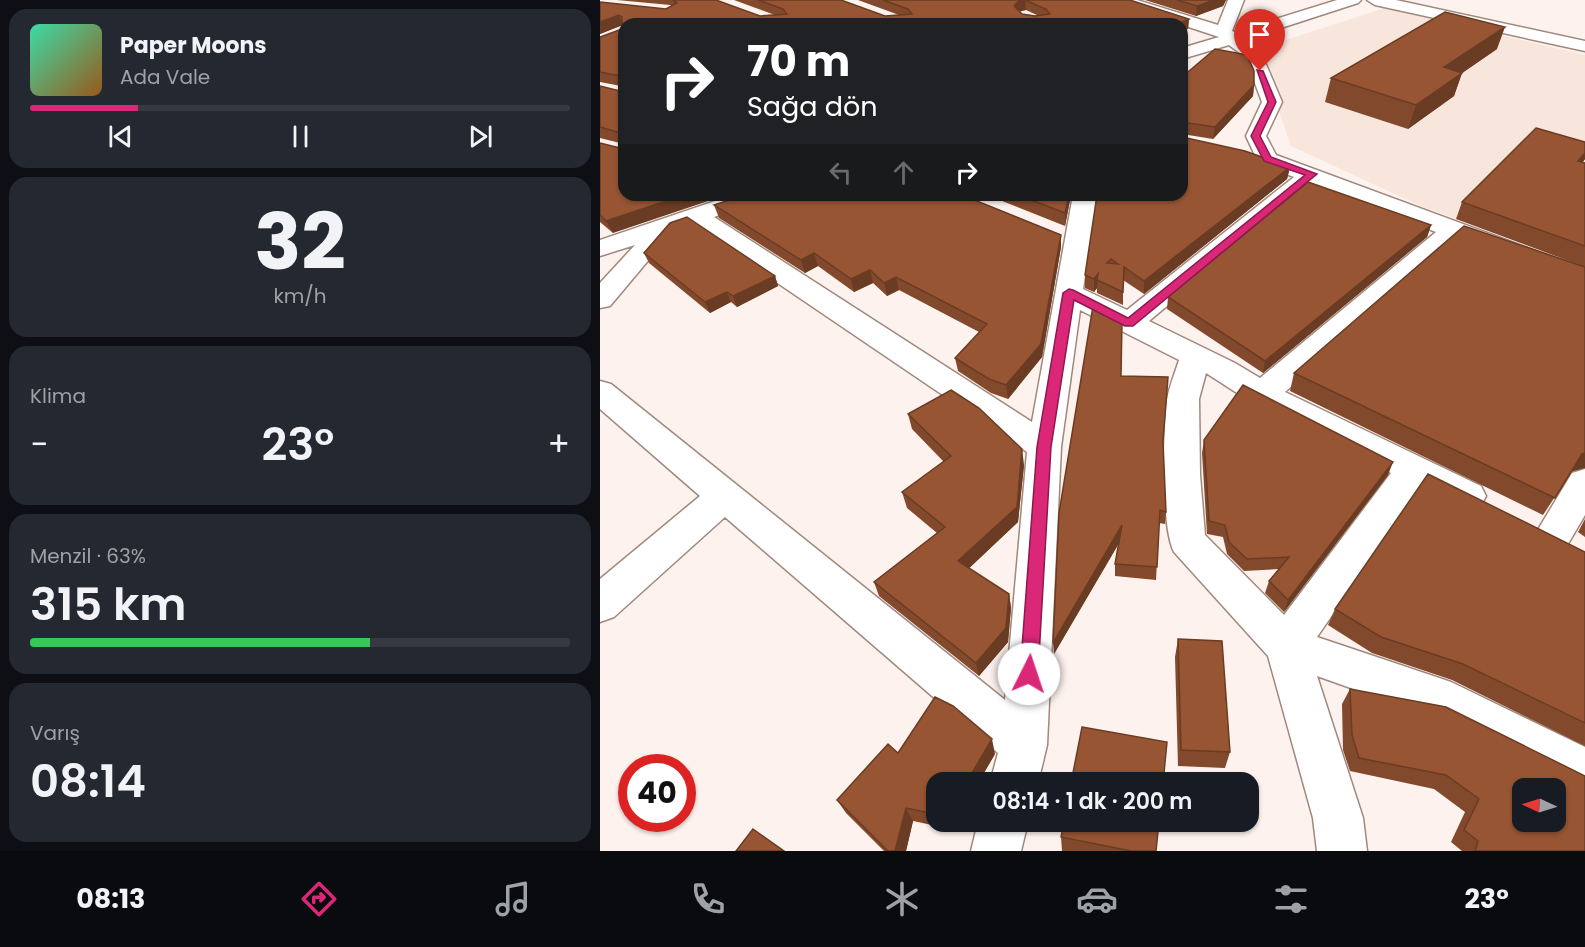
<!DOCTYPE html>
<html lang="tr">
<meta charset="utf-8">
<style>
:root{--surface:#171b24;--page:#242831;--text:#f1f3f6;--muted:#9ea1a6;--line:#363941;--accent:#db2777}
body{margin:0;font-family:Poppins,sans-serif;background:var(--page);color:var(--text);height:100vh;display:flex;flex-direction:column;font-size:22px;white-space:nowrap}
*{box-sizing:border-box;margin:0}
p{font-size:20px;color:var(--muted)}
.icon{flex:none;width:33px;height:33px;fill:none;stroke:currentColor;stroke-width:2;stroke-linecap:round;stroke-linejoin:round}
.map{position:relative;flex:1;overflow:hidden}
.details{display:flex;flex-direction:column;gap:9px;padding:9px;background:#0d0f14;width:600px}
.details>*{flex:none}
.guide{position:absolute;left:18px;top:18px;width:570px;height:183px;border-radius:18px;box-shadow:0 2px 4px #0004;background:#202124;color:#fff;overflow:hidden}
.needle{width:39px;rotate:274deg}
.fabs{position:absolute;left:912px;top:778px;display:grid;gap:12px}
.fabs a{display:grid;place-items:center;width:54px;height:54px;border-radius:12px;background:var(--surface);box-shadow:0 2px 4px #0004;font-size:30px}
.speed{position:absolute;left:18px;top:754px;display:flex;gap:12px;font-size:30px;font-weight:700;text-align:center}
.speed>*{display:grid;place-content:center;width:78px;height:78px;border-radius:50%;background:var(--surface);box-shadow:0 2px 4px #0004;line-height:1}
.speed .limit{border:9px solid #d22;background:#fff;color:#111}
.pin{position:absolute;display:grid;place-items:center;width:51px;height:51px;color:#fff;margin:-62px -26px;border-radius:50% 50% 50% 0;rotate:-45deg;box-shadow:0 0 6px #0007}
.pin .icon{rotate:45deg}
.me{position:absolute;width:66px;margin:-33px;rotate:4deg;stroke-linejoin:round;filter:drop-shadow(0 0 4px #0008)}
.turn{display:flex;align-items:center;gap:21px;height:126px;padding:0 30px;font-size:27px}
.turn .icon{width:78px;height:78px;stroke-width:2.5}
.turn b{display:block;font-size:42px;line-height:51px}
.lanes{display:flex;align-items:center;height:57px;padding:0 30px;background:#0003;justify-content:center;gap:30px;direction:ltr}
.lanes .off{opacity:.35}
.big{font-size:45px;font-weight:600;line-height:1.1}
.details .tile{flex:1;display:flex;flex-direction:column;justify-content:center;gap:9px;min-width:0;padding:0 21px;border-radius:18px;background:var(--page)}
.details .dial{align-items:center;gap:0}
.dial b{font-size:78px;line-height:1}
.song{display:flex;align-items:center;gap:18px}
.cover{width:72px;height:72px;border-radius:9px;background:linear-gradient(135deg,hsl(160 70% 55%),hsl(30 70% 35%))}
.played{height:6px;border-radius:3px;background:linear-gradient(90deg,var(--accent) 20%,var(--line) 20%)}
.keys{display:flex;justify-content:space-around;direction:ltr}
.heat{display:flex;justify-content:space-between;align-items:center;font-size:33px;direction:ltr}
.charge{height:9px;border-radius:4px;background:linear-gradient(90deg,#34c759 63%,var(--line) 0)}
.trip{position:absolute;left:326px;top:772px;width:333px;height:60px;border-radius:18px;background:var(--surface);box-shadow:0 2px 4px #0004;font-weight:600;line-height:60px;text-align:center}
.dock{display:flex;height:96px;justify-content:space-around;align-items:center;background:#090b0e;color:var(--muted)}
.dock .icon{width:42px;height:42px}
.dock .on{color:var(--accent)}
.dock b{font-size:27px;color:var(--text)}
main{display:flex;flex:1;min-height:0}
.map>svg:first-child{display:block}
</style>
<main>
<section class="details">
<div class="tile">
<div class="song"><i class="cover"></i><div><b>Paper Moons</b><p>Ada Vale</p></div></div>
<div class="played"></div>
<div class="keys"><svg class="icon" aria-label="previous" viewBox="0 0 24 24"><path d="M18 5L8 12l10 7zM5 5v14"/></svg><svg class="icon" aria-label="pause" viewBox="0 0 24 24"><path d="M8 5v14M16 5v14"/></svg><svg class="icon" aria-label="next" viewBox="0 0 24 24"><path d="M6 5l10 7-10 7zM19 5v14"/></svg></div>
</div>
<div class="tile dial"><b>32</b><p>km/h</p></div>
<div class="tile"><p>Klima</p>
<div class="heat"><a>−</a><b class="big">23°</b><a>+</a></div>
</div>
<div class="tile"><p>Menzil · 63%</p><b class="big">315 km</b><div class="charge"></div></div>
<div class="tile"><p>Varış</p><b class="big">08:14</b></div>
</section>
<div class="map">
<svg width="985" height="851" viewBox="0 0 985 851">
<rect width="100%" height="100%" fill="#fdf2ed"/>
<!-- built -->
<path fill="#f8e5db" d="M785,8L985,55V266L821,206L691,146L658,49Z"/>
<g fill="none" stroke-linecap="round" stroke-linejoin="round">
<defs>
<path id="minor" d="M513,0H537L618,25L628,0H644L632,31L634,32L737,0H761L758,3L644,40L662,55L682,102L666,136L676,155L985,269V286L857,240L685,392L881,486L886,496L881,506L868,510L820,488L717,637L851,682L985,747V796L824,714L717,676L763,818L767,851H717L713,818L668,656L574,552C561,527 563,430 567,400C569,387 575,373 579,360L480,310L461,447L447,745L438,783H390L398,753L125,517L14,617L0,622V579L100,496L0,409V381L11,384L405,700L427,452L92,225L73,231L10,306L0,308V283L35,245L0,256V240L133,195H168L164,200L114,217L432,422L473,195H497L483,289L527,310L694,177L659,164L646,136L662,102L645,57L629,45L582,59V48L619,37L516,3ZM713,184L836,232L660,378L635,363L549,321ZM606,373L651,402L791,473L684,615L605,535L600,475L599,399Z
M767,0H796L985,41V51L775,5Z
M985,469V515L965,549L952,553L939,549L933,538L972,473Z
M378,822H428L421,851H371Z"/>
</defs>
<!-- minor casing -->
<use href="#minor" stroke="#a0887d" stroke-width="3"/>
<!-- minor -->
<use href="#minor" fill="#fff" fill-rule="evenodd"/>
</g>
<!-- wall -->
<path fill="#82492d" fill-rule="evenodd" d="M17,0H116L160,16L175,15L134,0H241L285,16L299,15L258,0H530L589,19L588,29L24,24V195L13,233L0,222V143L20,148V143L0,138V86L20,91L21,86L0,82V37L22,29V25L0,34V2L66,9L72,6L70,5ZM426,10L439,16H435L422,14L420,11Z
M545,0H626L623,6L596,16Z
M897,49L862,73L854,96L808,129L725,102L731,78Z
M582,77L654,85L653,96L613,139L582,134Z
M985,142V159L983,162L985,163V267L856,219L862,202Z
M690,167L687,179L544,294L523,280V305L497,293V288L494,292L485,288V275L497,195Z
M387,195H471L465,226Z
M114,205L461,247L442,357L408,399L391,393L358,371L355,358L379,332L299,290L287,296L273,283L254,292L218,266L205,273L119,218Z
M831,225L827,237L663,373L567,309L568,297Z
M44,253L175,276L178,286L137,307L131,302L110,313L49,263Z
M694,373L972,471L943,515L690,391Z
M521,376L563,442L566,512L565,524L559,523L556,580L515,576V564L519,543L454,654Z
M308,414L424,465L418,522L369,568L409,594L411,608L408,642L379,676L279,596L274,582L337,533L307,508L302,492L344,462L312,429Z
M604,440L788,475L684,612L665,593L669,581L679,569L644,571L627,554L623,537L607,534L602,453Z
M985,519V537L978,532Z
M985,552V746L852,680L772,653L728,625L735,609Z
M578,639L630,752L625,768L578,766L575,657Z
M750,689L985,851H862L851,842L865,812L834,789L750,771L743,750L742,704Z
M298,753L395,754L378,783H336V822H355L351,829L313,821L306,851H284L246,813L237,800Z
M461,837L556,851H462Z"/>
<!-- shaded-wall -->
<path fill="#6a3c24" d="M425,0L426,10L418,12L414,6L418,2Z
M614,0H626L623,6L596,16L597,6Z
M19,15L23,25L0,34V22Z
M589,19L588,29L582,32V24H578Z
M905,27L897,49L836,91L844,67Z
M862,73L854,96L808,129L816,105Z
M654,85L653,96L613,139L615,127Z
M985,153V159L970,177L978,161Z
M690,167L687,179L544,294V281Z
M84,195H126L13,233L6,221Z
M469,195H471L465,226V213Z
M831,225L827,237L663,373L665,361Z
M461,235V247L442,357L408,399L406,385Z
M214,253L218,266L205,273L201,260Z
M270,270L273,283L254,292L251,279Z
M498,274L497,288L494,292V279Z
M175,276L178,286L137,307L133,296Z
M296,277L299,290L287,296L284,283Z
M127,292L131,302L110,313L105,302Z
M422,449L424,465L418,522L362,575L358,561Z
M985,453V468L970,472L982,454Z
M793,462L788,475L684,612L688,600Z
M522,525V538L454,654L453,643Z
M409,594L411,608L408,642L379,676L376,663Z
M392,739L395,754L378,783H366Z
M306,808L313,821L306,851H295Z
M348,822H355L351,829Z"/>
<!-- building -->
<path fill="#975534" stroke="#6a3c24" stroke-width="1.5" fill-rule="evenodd" d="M73,0H116L160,16L187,14L183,9L158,0H241L285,16L312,14L308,9L283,0H530L589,19L578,24H24V195H84L6,221L0,215V143L20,148L21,133L0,127V86L20,91L21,76L0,72V37L22,29V17L19,15L0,22V2L66,9L77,3ZM425,0L446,9L450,14L435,16L422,14L414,6L418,2Z
M577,0H614L597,6Z
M845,12L905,27L844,67L862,73L816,105L731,78Z
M615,49L647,55L654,71V85L615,127L582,122V77Z
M936,128L985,142V153L978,161L985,163V246L862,202Z
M582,137L645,151L690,167L544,281L524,267L523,292L497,280L498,274L494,279L485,275L497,195H582ZM511,259L518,264L507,263Z
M708,182L831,225L665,361L568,297Z
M145,195H362L461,235L441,344L406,385L389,379L355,358L387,324L296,277L284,283L270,270L251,279L214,253L201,260L114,205Z
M418,195H469L465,213Z
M87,217L175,276L133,296L127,292L105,302L44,253L70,223Z
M864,226L985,267V453L982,454L955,498L694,373Z
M493,306L522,321L521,376L568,377L563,442L566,512L560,510L557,567L515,564L522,525L453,643L459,513Z
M643,385L793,462L688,600L669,581L689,557L647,559L629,542L625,525L609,521L604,440Z
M351,390L379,408L422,449L417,507L358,561L409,594L406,628L376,663L274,582L345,527L302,492L351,456L308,414Z
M828,474L985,552V723L863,664L781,637L735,609Z
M578,639L622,641L630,752L581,750Z
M750,689L846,707L985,776V851H875L878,841L864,830L879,799L846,775L759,758L752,735ZM922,789H956V822H922Z
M335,697L353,706L392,739L366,783H336V814L306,808L295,851H288L237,800L288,744L298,753Z
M482,727L567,742L563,783H471Z
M464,822H559L556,851H531L461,837Z
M153,829L184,851H136Z"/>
<!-- route -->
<path fill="#db2777" stroke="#8e194d" stroke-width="1.5" d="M657,70L663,71L676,102L660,136L671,157L717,174L533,326H525L474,300L451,447L438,674L435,680L429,682L423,680L420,674L437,447L463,293L469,289L473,290L528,318L705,175L664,161L651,136L668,102Z"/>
</svg>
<div class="fabs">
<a><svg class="needle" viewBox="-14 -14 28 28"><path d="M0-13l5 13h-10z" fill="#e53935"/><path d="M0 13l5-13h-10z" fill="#9ea1a6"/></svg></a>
</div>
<div class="speed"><div class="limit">40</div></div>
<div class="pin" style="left:660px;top:71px;background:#d93025"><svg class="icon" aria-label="arrive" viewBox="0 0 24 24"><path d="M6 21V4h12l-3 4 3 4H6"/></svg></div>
<svg class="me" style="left:429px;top:674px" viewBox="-20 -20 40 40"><circle r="19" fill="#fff"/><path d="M0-13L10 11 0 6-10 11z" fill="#db2777"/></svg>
<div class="trip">08:14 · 1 dk · 200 m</div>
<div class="guide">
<div class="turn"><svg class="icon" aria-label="right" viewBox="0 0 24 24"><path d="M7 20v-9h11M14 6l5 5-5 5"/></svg><div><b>70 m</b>Sağa dön</div></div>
<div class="lanes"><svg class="icon off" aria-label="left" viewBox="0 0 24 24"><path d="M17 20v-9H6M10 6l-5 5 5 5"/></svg><svg class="icon off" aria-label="ahead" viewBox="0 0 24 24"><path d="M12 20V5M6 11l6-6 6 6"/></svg><svg class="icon" aria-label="right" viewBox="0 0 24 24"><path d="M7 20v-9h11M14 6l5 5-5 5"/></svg></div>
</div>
</div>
</main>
<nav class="dock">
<b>08:13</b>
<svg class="icon on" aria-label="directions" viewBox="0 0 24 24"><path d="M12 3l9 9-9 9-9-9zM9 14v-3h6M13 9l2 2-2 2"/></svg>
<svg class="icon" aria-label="music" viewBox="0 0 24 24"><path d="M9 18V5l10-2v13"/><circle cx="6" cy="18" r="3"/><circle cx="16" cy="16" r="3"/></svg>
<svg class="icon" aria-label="phone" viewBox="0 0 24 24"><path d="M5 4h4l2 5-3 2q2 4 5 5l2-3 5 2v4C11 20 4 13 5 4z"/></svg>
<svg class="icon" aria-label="climate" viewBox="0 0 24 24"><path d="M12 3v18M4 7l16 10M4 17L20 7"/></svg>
<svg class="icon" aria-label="car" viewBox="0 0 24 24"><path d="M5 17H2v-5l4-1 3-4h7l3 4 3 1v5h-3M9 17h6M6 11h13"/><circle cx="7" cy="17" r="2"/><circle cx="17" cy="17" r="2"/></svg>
<svg class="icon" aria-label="filters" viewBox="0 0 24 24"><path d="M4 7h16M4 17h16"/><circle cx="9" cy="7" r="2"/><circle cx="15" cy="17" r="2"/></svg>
<b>23°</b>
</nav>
